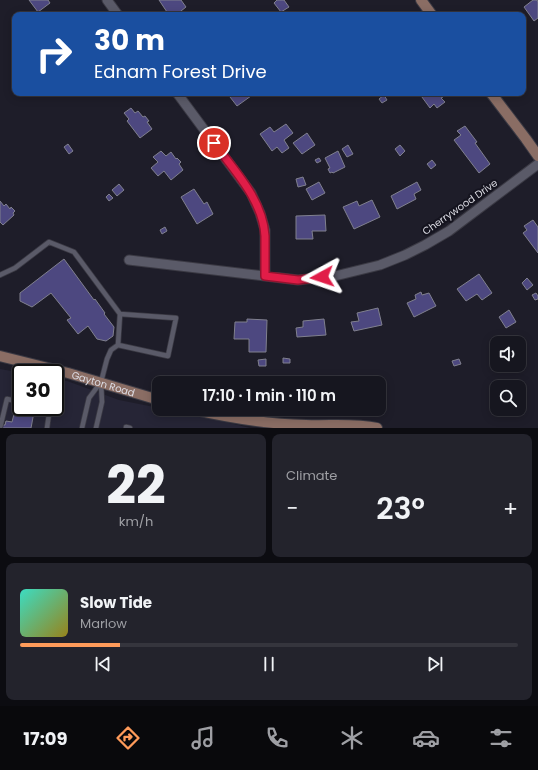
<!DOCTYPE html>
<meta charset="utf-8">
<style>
:root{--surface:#16161f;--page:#23232c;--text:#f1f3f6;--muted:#9e9fa4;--line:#35353d;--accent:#ff9b5a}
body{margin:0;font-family:Poppins,sans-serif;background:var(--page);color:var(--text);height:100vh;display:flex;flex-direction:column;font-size:15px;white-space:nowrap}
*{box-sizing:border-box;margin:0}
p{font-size:13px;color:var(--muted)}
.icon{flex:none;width:22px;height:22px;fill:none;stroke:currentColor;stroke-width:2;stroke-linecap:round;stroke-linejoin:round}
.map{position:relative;height:428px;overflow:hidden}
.sheet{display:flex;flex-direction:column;gap:6px;padding:6px;background:#0c0c11;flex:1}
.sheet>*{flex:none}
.hud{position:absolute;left:12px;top:12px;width:514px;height:84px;border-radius:8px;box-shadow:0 2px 10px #0003,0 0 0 1px var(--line);background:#1a4fa0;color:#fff;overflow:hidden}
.controls{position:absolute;left:490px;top:336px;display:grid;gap:8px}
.controls a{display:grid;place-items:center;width:36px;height:36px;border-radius:8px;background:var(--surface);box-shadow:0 2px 10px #0003,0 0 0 1px var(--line);font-size:20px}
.speed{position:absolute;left:12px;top:364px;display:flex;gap:8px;font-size:20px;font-weight:700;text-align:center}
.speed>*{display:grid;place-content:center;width:52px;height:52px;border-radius:50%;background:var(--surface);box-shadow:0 2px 10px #0003,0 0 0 1px var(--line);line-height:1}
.speed .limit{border:2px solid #111;border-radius:6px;background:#fff;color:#111}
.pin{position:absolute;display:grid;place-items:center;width:34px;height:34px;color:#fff;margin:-17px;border:2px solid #fff;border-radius:50%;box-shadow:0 1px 4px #0007}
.me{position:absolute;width:44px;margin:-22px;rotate:265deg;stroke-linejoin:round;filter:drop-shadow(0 0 3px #0008)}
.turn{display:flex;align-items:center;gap:14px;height:84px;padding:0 16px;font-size:18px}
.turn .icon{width:52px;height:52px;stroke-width:2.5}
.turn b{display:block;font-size:28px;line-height:34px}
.big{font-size:30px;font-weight:600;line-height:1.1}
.sheet .widget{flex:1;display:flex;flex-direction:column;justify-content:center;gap:6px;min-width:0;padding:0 14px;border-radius:8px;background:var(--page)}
.sheet .dial{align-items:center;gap:0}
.dial b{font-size:52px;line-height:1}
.song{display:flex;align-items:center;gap:12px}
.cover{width:48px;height:48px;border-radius:6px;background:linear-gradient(135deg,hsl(170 70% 55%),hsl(50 70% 35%))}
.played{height:4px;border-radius:2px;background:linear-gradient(90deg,var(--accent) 20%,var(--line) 20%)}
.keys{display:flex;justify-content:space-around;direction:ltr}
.heat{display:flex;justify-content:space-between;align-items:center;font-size:22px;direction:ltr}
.sheet .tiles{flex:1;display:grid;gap:6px;grid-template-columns:1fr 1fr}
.widget:last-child{grid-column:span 2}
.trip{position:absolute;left:152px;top:376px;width:234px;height:40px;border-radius:8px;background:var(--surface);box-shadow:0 2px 10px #0003,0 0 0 1px var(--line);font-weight:600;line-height:40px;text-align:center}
.tab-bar{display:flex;height:64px;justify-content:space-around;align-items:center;background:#09090c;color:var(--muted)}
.tab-bar .icon{width:28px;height:28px}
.tab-bar .on{color:var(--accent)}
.tab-bar b{font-size:18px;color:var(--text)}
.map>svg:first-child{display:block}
</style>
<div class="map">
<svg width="538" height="428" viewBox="0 0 538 428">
<rect width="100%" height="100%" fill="#1e1d29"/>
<!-- built -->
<path fill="#262536" d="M0,369L23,373H21V407H55V379L67,381L119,400L159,408V409H165L201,416L250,428H0Z"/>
<!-- building -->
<path fill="#4d4880" stroke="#80808e" d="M29,0H48L50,3L38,12Z
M159,0H181L186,7L176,15H169Z
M277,0H284L289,7L281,12L274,3Z
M533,0H537L538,2V18L534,21L524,7Z
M229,93H252L250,95L251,96L237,106L230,97L231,96Z
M419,93H440L443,97L441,98L445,102L437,108L434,104L430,108Z
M384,95L387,100L382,103L379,99Z
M131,108L135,113L138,111L143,117L145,116L149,121L147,122L152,129L140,138L127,121L129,119L124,113Z
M286,124L293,133L284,140L289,148L282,153L277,147L272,151L260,134L270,127L274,132Z
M465,126L477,142L475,143L490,164L479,173L454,140L461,135L457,131Z
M307,133L315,145L302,154L293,143Z
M68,144L73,151L69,154L64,147Z
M348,145L353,154L347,157L342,149Z
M400,145L405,151L400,156L395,149Z
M161,151L166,156L171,152L176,159L177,158L181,162L179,164L183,170L171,180L164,171L158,176L151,168L158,162L153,157Z
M338,151L345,167L333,173L332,172L330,173L328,169L330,168L325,158Z
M319,158L321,161L317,163L315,160Z
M432,160L436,165L431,169L427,164Z
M303,177L306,185L298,187L296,179Z
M319,182L325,193L312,200L306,189Z
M417,182L421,190L414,194L416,199L397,209L391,196Z
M119,184L124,190L117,196L112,190Z
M194,189L204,204L207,202L213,214L197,224L181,197Z
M109,194L113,198L109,201L106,197Z
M372,200L380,217L354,229L343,207L357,201L359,206Z
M0,201L4,206L6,204L10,209L11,207L15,211L13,213L14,215L3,225L0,222Z
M325,215L326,231H312L313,239H296V216Z
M533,220L538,227V253L523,233L527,230L524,226Z
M165,227L167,231L162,234L160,230Z
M64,259L94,300L95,299L105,313L104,314L114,327L113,336L106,341L97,339L88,326L78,334L67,320L71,318L51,293L32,307L20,301V293Z
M479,274L492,293L482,300L477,294L466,301L457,289Z
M527,278L533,285L527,290L522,283Z
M421,292L422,295L429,293L436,306L414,317L407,303L416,299L415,295Z
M536,293L538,296V299L535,300L532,295Z
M378,308L382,325L354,331L351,322L359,321L357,313Z
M509,310L516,322L506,328L499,317Z
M247,319L267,320L266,352H249V339H234L235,322H247Z
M324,319L326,335L297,337L296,328L303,327V321Z
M283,358L290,359V363H283Z
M266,359V366H259L258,360Z
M459,359L461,364L454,366L452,361Z
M15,410L29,413L30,411L34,412L31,428H2L3,425H5L6,421L12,422Z"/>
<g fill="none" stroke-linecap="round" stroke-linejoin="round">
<defs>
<path id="lane" d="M0,275L15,268L49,242L74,252L120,314L176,318L168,356L118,345L111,350L107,359L101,382L102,402L96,428
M118,345L120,314
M0,428L7,399L21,402
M47,428L50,407
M82,428L89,398L101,382
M126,428V427L130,428"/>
<path id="street" d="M107,0L118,15
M177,93L251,193L260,213L265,230V276
M129,260L298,280L335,276L380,265L405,255L425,245L449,231L538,164"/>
<g id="secondary">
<path d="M421,0L432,15"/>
<path d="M491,93L526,139L538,156"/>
<path id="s1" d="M0,356L68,373L159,400"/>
<path d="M191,409C229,418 268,424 306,425C330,426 354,423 377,428"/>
</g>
</defs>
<!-- lane casing -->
<use href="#lane" stroke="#3b3a44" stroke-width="6"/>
<!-- street casing -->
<use href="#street" stroke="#3b3a44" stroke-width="11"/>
<!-- secondary casing -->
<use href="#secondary" stroke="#3b3a44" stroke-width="12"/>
<!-- lane -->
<use href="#lane" stroke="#5a5a68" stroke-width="4.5"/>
<!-- street -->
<use href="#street" stroke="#5a5a68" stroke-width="9"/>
<!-- secondary -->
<use href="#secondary" stroke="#8a6d64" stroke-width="10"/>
</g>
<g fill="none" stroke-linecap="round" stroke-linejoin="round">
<defs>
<path id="route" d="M214,143C234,170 263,200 265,236V276L298,280L322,277"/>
</defs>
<!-- route casing -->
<use href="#route" stroke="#92132f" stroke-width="10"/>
<!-- route -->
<use href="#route" stroke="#e11d48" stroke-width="7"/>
</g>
<g text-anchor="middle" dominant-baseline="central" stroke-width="4" stroke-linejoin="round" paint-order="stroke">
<!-- street labels -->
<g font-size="10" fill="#dddde5" stroke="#15141f">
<text transform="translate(460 207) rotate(-35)">Cherrywood Drive</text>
<text stroke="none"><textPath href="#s1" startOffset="107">Gayton Road</textPath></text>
</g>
</g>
</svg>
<div class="controls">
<a><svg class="icon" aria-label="sound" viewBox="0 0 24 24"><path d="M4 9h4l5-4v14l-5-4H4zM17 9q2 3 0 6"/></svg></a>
<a><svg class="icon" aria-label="search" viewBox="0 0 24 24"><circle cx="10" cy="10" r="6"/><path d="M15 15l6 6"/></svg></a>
</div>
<div class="speed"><div class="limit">30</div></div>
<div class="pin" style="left:214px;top:143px;background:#d93025"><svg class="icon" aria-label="arrive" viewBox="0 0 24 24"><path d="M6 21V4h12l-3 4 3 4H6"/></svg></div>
<svg class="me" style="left:322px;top:277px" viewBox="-20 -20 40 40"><path d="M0-17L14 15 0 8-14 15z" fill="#e11d48" stroke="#fff" stroke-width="4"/></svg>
<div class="trip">17:10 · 1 min · 110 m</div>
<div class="hud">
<div class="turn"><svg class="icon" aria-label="right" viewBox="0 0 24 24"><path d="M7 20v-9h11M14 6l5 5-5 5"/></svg><div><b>30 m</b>Ednam Forest Drive</div></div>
</div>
</div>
<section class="sheet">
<div class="tiles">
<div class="widget dial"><b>22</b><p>km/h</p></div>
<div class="widget"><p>Climate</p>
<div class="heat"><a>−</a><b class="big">23°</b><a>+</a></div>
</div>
<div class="widget">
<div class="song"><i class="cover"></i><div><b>Slow Tide</b><p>Marlow</p></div></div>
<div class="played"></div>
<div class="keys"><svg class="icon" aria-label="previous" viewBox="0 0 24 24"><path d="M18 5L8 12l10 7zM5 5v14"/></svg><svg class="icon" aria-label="pause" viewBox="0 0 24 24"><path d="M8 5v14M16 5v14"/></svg><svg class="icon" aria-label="next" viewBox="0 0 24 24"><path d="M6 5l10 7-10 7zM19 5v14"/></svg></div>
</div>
</div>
</section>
<nav class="tab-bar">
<b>17:09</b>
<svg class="icon on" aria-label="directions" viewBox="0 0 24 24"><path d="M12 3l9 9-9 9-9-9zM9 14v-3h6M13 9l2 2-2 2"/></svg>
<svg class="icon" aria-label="music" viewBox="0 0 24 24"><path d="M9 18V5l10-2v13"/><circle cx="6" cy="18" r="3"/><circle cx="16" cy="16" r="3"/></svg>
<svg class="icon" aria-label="phone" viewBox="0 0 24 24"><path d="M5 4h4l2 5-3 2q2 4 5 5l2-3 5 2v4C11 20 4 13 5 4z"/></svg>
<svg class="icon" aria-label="climate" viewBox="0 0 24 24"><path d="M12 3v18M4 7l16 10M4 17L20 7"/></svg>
<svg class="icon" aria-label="car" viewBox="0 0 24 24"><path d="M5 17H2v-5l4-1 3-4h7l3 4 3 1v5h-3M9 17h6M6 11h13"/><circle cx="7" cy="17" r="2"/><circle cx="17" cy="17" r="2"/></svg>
<svg class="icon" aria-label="filters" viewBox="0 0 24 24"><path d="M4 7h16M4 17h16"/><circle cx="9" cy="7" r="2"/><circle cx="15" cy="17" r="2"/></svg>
</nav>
